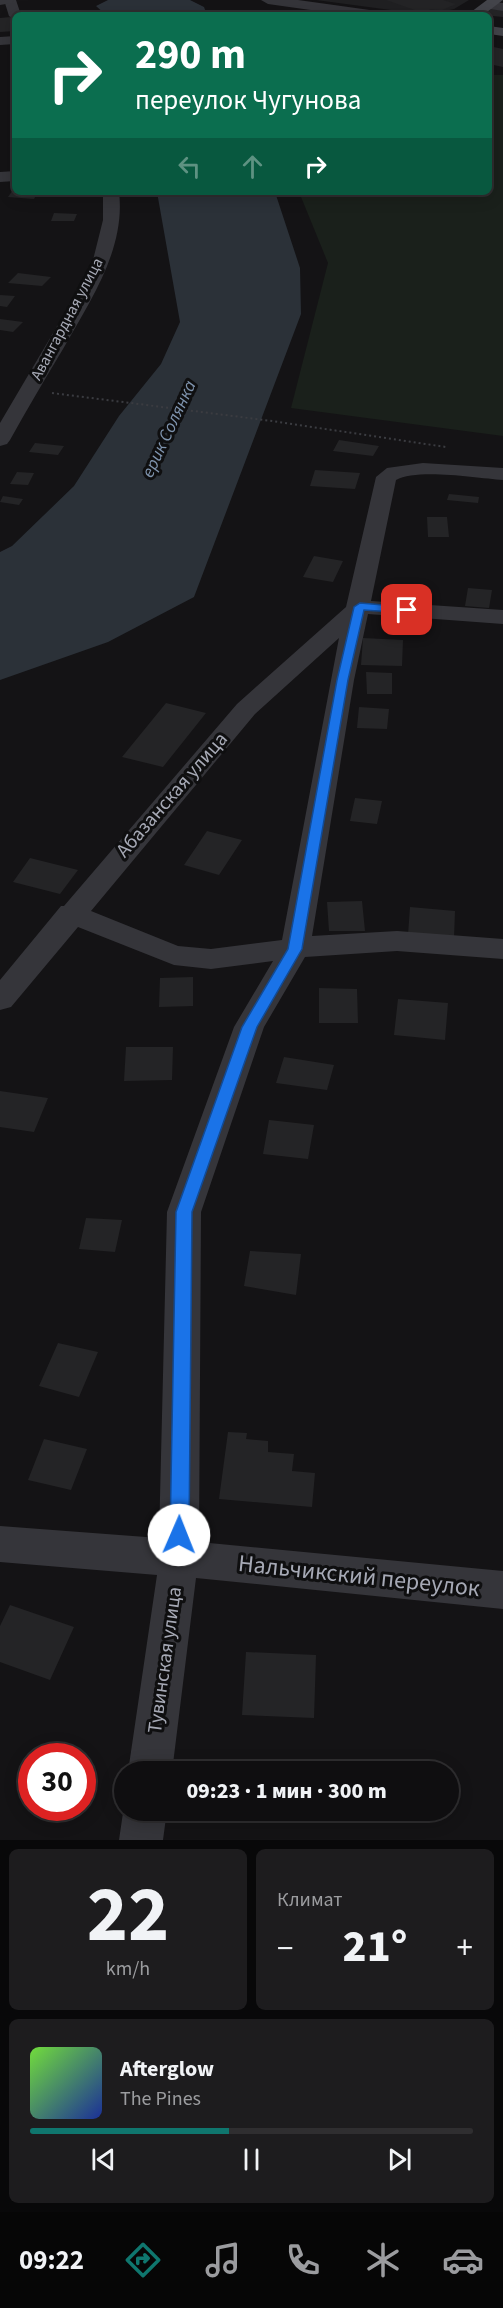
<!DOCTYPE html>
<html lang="ru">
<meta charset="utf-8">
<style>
:root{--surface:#0f0e10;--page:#1d1c1e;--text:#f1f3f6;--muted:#9b9c9f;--line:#2f2e30;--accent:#0f766e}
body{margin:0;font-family:"Source Sans 3",sans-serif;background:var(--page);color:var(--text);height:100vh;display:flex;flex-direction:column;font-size:22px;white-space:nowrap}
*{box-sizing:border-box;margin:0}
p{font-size:20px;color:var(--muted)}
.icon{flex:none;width:33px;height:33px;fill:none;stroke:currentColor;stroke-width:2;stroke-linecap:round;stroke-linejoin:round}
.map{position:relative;height:1840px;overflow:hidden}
.side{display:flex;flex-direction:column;gap:9px;padding:9px;background:#080809;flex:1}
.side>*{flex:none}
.hud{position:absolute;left:12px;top:12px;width:480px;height:183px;border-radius:9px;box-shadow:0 3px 15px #0003,0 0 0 2px var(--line);background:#0b6e4f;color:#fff;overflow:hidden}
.speed{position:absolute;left:18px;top:1743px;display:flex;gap:12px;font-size:30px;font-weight:700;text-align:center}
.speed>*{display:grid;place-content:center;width:78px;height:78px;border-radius:50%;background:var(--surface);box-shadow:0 3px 15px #0003,0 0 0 2px var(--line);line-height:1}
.speed .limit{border:9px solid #d22;background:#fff;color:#111}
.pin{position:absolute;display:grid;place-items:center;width:51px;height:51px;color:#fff;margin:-26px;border-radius:12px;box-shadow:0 3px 9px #0006}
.me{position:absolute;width:66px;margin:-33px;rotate:1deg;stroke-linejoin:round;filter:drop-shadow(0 0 4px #0008)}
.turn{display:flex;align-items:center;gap:21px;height:126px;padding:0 24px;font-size:27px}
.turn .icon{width:78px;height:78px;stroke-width:2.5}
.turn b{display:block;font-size:42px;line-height:51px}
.lanes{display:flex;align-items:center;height:57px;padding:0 24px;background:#0003;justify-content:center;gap:30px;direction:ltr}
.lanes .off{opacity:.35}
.big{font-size:45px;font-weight:800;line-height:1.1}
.side .card{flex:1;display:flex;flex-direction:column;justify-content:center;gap:9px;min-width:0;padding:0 21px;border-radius:9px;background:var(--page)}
.side .dial{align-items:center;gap:0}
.dial b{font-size:78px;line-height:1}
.song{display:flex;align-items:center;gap:18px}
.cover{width:72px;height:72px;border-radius:9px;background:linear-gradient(135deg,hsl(100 70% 55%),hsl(230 70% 35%))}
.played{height:6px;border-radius:3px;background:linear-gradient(90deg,var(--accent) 45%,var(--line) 45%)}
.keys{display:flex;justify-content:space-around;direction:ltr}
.heat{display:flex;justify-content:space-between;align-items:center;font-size:33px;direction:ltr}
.side .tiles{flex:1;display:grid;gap:9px;grid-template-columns:1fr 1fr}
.card:last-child{grid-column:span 2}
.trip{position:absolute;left:114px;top:1761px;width:345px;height:60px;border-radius:30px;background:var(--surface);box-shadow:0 3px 15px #0003,0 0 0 2px var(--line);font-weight:800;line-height:60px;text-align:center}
.tab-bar{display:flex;height:96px;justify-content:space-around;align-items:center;background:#060606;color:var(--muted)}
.tab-bar .icon{width:42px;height:42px}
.tab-bar .active{color:var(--accent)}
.tab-bar b{font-size:27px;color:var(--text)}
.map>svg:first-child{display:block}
</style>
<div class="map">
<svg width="503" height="1840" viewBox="0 0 503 1840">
<rect width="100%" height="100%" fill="#141315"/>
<!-- built -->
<path fill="#202022" d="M316,0H469L454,9L428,15Z"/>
<!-- green -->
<path fill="#1a201b" d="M489,75H503V436L291,408L328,263L299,192H489Z"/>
<!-- water -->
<path fill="#2b3138" d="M108,0H190L204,7L207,15H106L96,6Z
M157,192H275L300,268L301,314L194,597L108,642L0,680V552L12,546L74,486L119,416L161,364L180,322Z"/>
<!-- building -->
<path fill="#242426" d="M386,0H443L456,4L442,10L429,9L435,12L426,14Z
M491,9L503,10V17L483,15Z
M11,17L15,31L0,32V18Z
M489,46L503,49V67L489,64Z
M15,187V192H38L34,199L8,197Z
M54,213L77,214L74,221H51Z
M18,273L51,277L42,286L8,283Z
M0,295L15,296L7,307L0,306Z
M0,319L23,322L13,332L0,330Z
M339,440L379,446L373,456L333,451Z
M35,443L64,446L58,455L29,452Z
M315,470L360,473L355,489L310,486Z
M17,472L34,473L28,485L10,484Z
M449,494L479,497L478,503L447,500Z
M3,496L23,499L19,505L0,502Z
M427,517H447L449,537H428Z
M314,556L343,561L333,582L303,577Z
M408,585L426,588L421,603L402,601Z
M468,588L492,590L489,608L465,606Z
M363,638L403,640L402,666L361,665Z
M366,672L392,673V694H367Z
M166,703L206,713L163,767L122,757Z
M359,707L389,709L387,729L357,728Z
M355,798L382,801L377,824L350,821Z
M207,831L242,840L219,875L184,865Z
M30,858L78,870L60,894L13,882Z
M362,901L365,931H329L327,902Z
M410,907L455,911L454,938L408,935Z
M193,977V1006L159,1007L160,978Z
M319,988L357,989L358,1023H319Z
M398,999L448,1003L445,1040L394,1035Z
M126,1047H173L172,1080L124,1081Z
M284,1057L334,1065L327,1090L276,1083Z
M0,1091L48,1098L34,1132L0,1127Z
M269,1120L314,1125L308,1159L263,1154Z
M86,1218L122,1220L115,1252L79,1249Z
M250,1251L301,1254L296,1295L244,1286Z
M58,1343L98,1352L79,1397L39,1386Z
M228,1432L247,1433L246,1439L268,1441V1452L294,1454L292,1471L315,1473L312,1507L219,1499Z
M44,1439L87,1449L71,1490L28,1480Z
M10,1605L74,1627L50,1680L0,1662V1626Z
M246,1652L316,1655L314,1718L242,1715Z"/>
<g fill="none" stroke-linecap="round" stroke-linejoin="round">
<!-- path -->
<path stroke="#3b3c41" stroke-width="2" stroke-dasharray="2 3" stroke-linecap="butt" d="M52,393L272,421L446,447"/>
<!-- minor -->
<path fill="#35353a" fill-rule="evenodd" d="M4,0H16L21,15H15V20L9,16Z
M488,1L503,3V11L484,8L482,5Z
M15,36V44L0,45V37Z
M15,171V181L0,182V172Z
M103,192H119C126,249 90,301 63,349C45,379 27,409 10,440L7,444L0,446V423L66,311L93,260L103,220Z
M423,463L503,468V480C477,478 417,468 396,480L371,601L503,610V624L368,614L354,680L312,936L397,931L503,939V959L397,951L305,957L264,1027L201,1212L199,1542L503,1571V1609L196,1578L172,1772H128L157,1575L0,1562V1526L159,1538L167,1212L234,1027L273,961L211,969L174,965L78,927L11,1007L0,1010V980L61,906H64L237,704L346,607L376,477L387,468ZM339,638L282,940L211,949L178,946L91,911L255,714Z
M124,1806V1810H167L163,1840H119Z"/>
<!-- tertiary -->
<path fill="#35353a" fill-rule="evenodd" d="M0,0H14L12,3L0,5Z
M261,0H298L377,11L384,15H346L268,4Z"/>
<!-- secondary -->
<path fill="#43444a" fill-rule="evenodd" d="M487,0H503L483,15H467Z
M489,26L503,28V36L489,34Z"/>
</g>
<!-- route -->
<path fill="#1a73e8" stroke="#114b97" stroke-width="1.5" d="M360,603L407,607L413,610L407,613L364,610L348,680L302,949L257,1027L192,1212L189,1535L186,1541L179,1543L172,1541L170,1535L176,1212L242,1027L288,949L337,680L354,607Z"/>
<g text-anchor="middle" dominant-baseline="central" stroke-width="6" stroke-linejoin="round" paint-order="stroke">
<!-- far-street labels -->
<g font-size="16" fill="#a6a9b5" stroke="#0f0f10">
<text transform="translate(67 319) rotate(-62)">Авангардная улица</text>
</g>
<!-- far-water labels -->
<g font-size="18" font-style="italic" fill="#7f94ae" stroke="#0f0f10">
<text transform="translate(169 429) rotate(-65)">ерик Солянка</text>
</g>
<!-- street labels -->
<g font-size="20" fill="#a6a9b5" stroke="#0f0f10">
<text transform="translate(172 795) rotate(-49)">Абазанская улица</text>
<text transform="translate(165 1660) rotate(-82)">Тувинская улица</text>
</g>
<!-- near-street labels -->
<g font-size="24" fill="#a6a9b5" stroke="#0f0f10">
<text transform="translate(359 1576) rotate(6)">Нальчикский переулок</text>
</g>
</g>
</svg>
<div class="speed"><div class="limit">30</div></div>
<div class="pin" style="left:407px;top:610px;background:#d93025"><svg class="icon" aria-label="arrive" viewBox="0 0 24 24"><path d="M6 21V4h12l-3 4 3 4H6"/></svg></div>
<svg class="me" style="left:179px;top:1535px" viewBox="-20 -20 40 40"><circle r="19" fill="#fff"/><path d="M0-13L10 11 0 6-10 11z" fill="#1a73e8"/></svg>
<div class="trip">09:23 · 1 мин · 300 m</div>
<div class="hud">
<div class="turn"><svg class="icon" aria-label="right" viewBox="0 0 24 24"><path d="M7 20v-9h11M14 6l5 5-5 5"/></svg><div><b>290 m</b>переулок Чугунова</div></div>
<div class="lanes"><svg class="icon off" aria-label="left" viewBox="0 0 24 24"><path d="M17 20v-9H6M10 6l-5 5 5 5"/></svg><svg class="icon off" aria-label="ahead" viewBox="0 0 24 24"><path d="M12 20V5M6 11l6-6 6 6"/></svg><svg class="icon" aria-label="right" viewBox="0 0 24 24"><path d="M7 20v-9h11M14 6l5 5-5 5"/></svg></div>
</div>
</div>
<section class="side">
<div class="tiles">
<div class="card dial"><b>22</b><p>km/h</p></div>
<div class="card"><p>Климат</p>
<div class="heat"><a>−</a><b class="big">21°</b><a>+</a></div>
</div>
<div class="card">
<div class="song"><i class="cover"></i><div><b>Afterglow</b><p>The Pines</p></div></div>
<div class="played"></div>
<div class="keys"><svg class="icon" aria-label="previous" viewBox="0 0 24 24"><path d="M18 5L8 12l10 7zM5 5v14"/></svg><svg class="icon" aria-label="pause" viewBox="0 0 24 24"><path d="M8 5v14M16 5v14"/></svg><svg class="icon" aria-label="next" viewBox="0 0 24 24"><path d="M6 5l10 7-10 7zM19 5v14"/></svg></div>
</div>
</div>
</section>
<nav class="tab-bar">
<b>09:22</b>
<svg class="icon active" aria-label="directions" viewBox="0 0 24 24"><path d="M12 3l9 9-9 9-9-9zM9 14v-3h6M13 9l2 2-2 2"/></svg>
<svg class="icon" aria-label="music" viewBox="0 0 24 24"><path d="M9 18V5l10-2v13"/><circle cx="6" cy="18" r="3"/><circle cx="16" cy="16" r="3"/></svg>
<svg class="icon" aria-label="phone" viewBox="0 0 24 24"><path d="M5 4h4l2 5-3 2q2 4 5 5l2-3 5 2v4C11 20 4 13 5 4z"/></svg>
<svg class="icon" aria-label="climate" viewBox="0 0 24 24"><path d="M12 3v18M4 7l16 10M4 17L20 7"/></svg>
<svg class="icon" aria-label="car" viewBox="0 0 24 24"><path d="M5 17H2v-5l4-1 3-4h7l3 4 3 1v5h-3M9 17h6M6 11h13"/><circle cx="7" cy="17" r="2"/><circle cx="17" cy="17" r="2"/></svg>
</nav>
